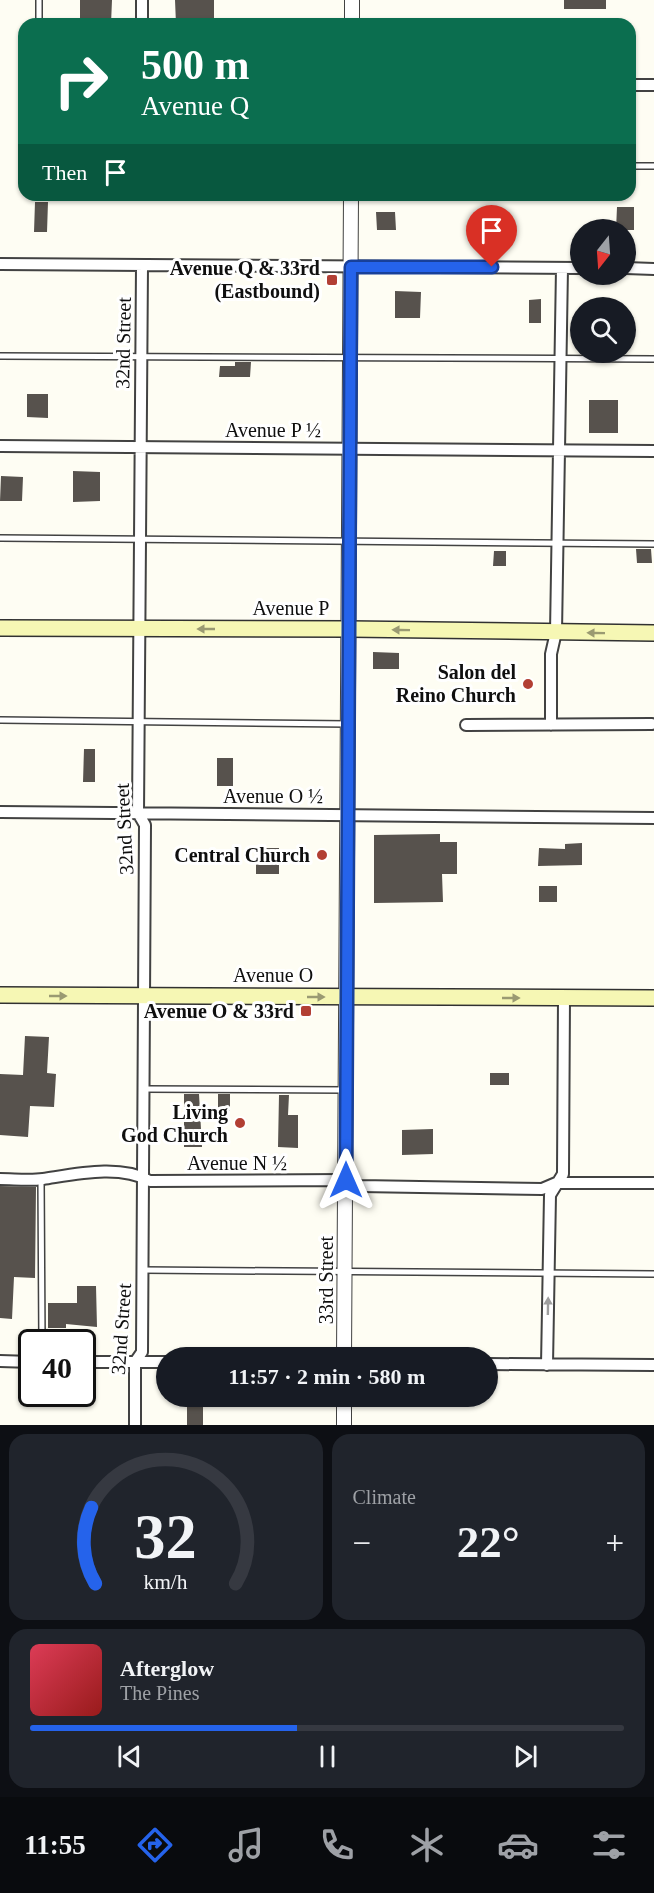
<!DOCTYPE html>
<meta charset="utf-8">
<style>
:root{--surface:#171b24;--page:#20242c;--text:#f1f3f6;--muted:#9ea1a6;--line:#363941;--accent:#2563eb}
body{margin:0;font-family:"Times New Roman",serif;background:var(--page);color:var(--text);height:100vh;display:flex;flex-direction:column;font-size:22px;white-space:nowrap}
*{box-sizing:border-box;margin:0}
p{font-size:20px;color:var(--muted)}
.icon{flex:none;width:33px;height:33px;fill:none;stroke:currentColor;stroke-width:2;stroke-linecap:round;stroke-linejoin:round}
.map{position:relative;height:1425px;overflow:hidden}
.sheet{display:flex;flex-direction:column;gap:9px;padding:9px;background:#0d0f14;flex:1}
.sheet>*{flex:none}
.banner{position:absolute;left:18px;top:18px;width:618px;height:183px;border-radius:18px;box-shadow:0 2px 4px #0004;background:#0b6e4f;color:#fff;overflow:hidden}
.needle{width:39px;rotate:197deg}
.tools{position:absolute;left:570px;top:219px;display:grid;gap:12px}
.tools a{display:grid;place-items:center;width:66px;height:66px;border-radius:50%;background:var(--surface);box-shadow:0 2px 4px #0004;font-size:30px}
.speed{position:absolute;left:18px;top:1329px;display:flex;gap:12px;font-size:30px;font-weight:700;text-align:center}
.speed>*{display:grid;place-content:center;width:78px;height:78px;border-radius:50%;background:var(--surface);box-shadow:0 2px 4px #0004;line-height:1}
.speed .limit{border:3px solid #111;border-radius:9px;background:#fff;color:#111}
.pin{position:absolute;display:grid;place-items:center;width:51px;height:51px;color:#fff;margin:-62px -26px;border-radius:50% 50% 50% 0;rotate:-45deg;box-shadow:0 0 6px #0007}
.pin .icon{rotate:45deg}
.me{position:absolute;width:66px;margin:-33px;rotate:0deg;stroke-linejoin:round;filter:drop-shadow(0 0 4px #0008)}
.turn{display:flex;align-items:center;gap:21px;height:126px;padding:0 24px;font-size:27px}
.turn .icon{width:78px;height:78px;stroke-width:2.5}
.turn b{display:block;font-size:42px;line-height:51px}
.then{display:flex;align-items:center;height:57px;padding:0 24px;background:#0003;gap:12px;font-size:22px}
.big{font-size:45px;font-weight:600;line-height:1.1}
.sheet .widget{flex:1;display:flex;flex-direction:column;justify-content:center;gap:9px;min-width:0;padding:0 21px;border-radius:18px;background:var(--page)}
.sheet .dial{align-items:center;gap:0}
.dial svg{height:156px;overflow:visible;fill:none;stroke:var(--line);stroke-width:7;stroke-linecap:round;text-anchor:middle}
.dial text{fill:var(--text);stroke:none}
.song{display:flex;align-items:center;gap:18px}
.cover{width:72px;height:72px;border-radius:9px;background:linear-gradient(135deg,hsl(350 70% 55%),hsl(0 70% 35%))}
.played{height:6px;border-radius:3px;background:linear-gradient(90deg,var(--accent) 45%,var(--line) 45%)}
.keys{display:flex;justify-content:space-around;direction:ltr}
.heat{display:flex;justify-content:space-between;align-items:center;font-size:33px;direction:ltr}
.sheet .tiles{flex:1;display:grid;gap:9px;grid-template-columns:1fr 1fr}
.widget:last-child{grid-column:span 2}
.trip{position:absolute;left:156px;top:1347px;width:342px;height:60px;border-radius:30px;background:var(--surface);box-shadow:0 2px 4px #0004;font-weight:600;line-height:60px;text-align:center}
.tabs{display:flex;height:96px;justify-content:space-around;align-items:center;background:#090b0e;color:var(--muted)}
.tabs .icon{width:42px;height:42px}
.tabs .on{color:var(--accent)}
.tabs b{font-size:27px;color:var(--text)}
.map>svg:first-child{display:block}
</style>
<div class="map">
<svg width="654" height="1425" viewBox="0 0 654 1425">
<rect width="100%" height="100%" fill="#fefdf3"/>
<!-- building -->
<path fill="#57524d" d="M80,0H112L111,24H80Z
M175,0H214V24H176Z
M564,0H606V9H564Z
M35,202H48L47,232H34Z
M617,207H634V230H616Z
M376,212H395L396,230H377Z
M395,291L421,292L420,318H395Z
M541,299V323H529V300Z
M235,362H251L250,377H219L220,366H235Z
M27,394H48V418L27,417Z
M589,400H618V433H589Z
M73,471L100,472V501L73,502Z
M1,476L23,477L22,501H0Z
M636,549H651L652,563H637Z
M494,551H506V566H493Z
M373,652L399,653V669H373Z
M84,749H95V782H83Z
M217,758H233V786H217Z
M440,834V842H457V874H442L443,902L374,903V835Z
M582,843V865L538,866L539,848L565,849V844Z
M256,848H279V874H256Z
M539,886H557V902H539Z
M25,1036L49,1037L47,1073L56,1074L54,1107L30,1106L28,1137L0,1135V1074L23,1075Z
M490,1073H509V1085H490Z
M184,1094H199L202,1147H184Z
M218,1094H230V1111H218Z
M279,1095H289L288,1115H298V1148L278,1147Z
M433,1129V1154L402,1155V1130Z
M0,1186L36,1187L35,1278L14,1277L12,1319L0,1318Z
M77,1286H96L97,1327L66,1324V1328H48V1303H77Z
M187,1396H203V1425H187Z"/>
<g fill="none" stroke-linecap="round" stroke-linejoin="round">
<defs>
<path id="service" d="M39,24V0
M630,166H654
M0,356L654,359
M0,538L654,544
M0,720L348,724
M145,1089L345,1090
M41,1179L42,1342
M143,1270L654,1274"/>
<path id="minor" d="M142,0V24
M630,85H654
M0,264L580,268
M626,268L654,269
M0,446L654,451
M466,725L652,724
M551,725V654L556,632L562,268
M0,812L654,818
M0,1179C14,1179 29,1181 43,1179C76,1174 120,1164 150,1181L346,1180L360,1186L542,1189L556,1183H654
M0,1361L32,1362
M82,1362H166
M488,1364L654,1365
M547,1365L550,1195L563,1174L564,998
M135,1425V1362L142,1352L145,825L138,813L142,266"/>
<path id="tertiary" d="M352,0V24
M344,1358L351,195
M344,1425V1396"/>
<path id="secondary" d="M0,628L350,629L654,633
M0,995L654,998"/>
</defs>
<!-- service casing -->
<use href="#service" stroke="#424242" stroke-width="8"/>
<!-- minor casing -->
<use href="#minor" stroke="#424242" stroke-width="14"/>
<!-- tertiary casing -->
<use href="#tertiary" stroke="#424242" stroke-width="16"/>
<!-- secondary casing -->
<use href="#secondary" stroke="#313131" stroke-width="18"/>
<!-- service -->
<use href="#service" stroke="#fff" stroke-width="5"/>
<!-- minor -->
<use href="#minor" stroke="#fff" stroke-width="10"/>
<!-- tertiary -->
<use href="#tertiary" stroke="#fff" stroke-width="14"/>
<!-- secondary -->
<use href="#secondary" stroke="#f6f7b4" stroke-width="15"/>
</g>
<!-- one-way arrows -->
<defs><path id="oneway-solid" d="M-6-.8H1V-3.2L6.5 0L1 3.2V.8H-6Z" transform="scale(1.5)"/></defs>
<g fill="#9a9a72">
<use href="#oneway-solid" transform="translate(206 629) rotate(-180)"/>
<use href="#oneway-solid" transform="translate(401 630) rotate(-179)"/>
<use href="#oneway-solid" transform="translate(596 633) rotate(-179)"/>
<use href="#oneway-solid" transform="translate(58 996)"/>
<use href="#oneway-solid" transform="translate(316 997)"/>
<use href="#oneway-solid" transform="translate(511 998)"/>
</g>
<use fill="#9f9f9f" href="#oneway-solid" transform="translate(548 1306) rotate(-89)"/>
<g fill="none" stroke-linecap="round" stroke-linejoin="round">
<defs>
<path id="route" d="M346,1180L351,267H492"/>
</defs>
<!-- route casing -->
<use href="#route" stroke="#184099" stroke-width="15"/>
<!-- route -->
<use href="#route" stroke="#2563eb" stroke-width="10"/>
</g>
<!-- markers -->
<g fill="#b23f34" stroke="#fff" stroke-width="2">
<rect x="326" y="274" width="12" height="12" rx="3"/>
<circle cx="528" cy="684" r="6"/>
<circle cx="322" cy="855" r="6"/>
<rect x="300" y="1005" width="12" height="12" rx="3"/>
<circle cx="240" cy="1123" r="6"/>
</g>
<g text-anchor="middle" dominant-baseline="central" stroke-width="6" stroke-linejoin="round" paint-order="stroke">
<!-- poi labels -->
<g font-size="20" font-weight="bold" fill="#0f0f0f" stroke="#fff" text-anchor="end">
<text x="320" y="268">Avenue Q &amp; 33rd<tspan x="320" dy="23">(Eastbound)</tspan></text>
<text x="516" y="672">Salon del<tspan x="516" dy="23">Reino Church</tspan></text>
<text x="310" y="855">Central Church</text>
<text x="294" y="1011">Avenue O &amp; 33rd</text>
<text x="228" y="1112">Living<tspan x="228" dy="23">God Church</tspan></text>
</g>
<!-- street labels -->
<g font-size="20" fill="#0f0f0f" stroke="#fff">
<text transform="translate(123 343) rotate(-89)">32nd Street</text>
<text x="273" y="430">Avenue P ½</text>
<text x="291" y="608">Avenue P</text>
<text x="273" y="796">Avenue O ½</text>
<text transform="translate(124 829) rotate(-93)">32nd Street</text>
<text x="273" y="975">Avenue O</text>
<text x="237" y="1163">Avenue N ½</text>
<text transform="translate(326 1280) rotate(-90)">33rd Street</text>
<text transform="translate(121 1329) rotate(-86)">32nd Street</text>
</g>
</g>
</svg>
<div class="tools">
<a><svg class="needle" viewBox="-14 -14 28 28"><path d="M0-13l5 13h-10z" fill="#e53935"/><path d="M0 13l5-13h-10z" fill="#9ea1a6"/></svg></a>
<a><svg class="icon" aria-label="search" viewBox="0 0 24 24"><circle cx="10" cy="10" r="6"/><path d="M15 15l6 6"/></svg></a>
</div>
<div class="speed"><div class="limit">40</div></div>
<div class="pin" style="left:492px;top:267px;background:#d93025"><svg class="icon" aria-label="arrive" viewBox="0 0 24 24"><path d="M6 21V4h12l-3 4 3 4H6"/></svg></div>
<svg class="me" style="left:346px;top:1180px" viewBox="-20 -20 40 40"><path d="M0-17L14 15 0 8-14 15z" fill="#2563eb" stroke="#fff" stroke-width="4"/></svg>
<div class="trip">11:57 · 2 min · 580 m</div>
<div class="banner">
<div class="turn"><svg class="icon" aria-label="right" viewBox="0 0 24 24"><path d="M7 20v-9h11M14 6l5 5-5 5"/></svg><div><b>500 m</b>Avenue Q</div></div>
<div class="then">Then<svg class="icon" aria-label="arrive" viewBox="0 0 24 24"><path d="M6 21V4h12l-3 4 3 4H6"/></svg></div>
</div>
</div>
<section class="sheet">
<div class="tiles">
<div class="widget dial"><svg viewBox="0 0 100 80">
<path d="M14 69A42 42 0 1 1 86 69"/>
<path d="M14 69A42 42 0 0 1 12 30" stroke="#2563eb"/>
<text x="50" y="56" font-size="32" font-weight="700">32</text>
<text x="50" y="72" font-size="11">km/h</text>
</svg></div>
<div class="widget"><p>Climate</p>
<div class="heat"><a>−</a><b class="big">22°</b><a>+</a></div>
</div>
<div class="widget">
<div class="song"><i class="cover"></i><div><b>Afterglow</b><p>The Pines</p></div></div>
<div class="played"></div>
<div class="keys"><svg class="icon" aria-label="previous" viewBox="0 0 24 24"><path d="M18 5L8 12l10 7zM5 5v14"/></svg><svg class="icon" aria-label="pause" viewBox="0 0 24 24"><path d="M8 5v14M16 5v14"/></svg><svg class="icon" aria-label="next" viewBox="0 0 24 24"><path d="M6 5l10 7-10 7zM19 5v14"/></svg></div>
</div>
</div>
</section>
<nav class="tabs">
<b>11:55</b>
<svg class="icon on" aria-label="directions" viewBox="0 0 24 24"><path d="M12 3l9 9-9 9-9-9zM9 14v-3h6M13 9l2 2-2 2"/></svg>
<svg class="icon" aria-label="music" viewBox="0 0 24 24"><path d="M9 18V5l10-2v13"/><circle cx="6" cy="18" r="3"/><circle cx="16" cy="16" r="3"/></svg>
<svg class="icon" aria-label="phone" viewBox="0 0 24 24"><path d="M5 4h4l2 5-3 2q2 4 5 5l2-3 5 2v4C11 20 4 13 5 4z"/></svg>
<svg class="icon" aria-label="climate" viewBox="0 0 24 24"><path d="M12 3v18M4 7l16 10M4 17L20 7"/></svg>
<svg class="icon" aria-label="car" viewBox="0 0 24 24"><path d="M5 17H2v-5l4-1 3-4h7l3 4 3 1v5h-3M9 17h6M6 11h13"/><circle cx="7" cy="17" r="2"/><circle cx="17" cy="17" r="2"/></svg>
<svg class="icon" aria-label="filters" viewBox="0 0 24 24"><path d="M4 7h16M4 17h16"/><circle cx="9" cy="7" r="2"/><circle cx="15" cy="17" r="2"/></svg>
</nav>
